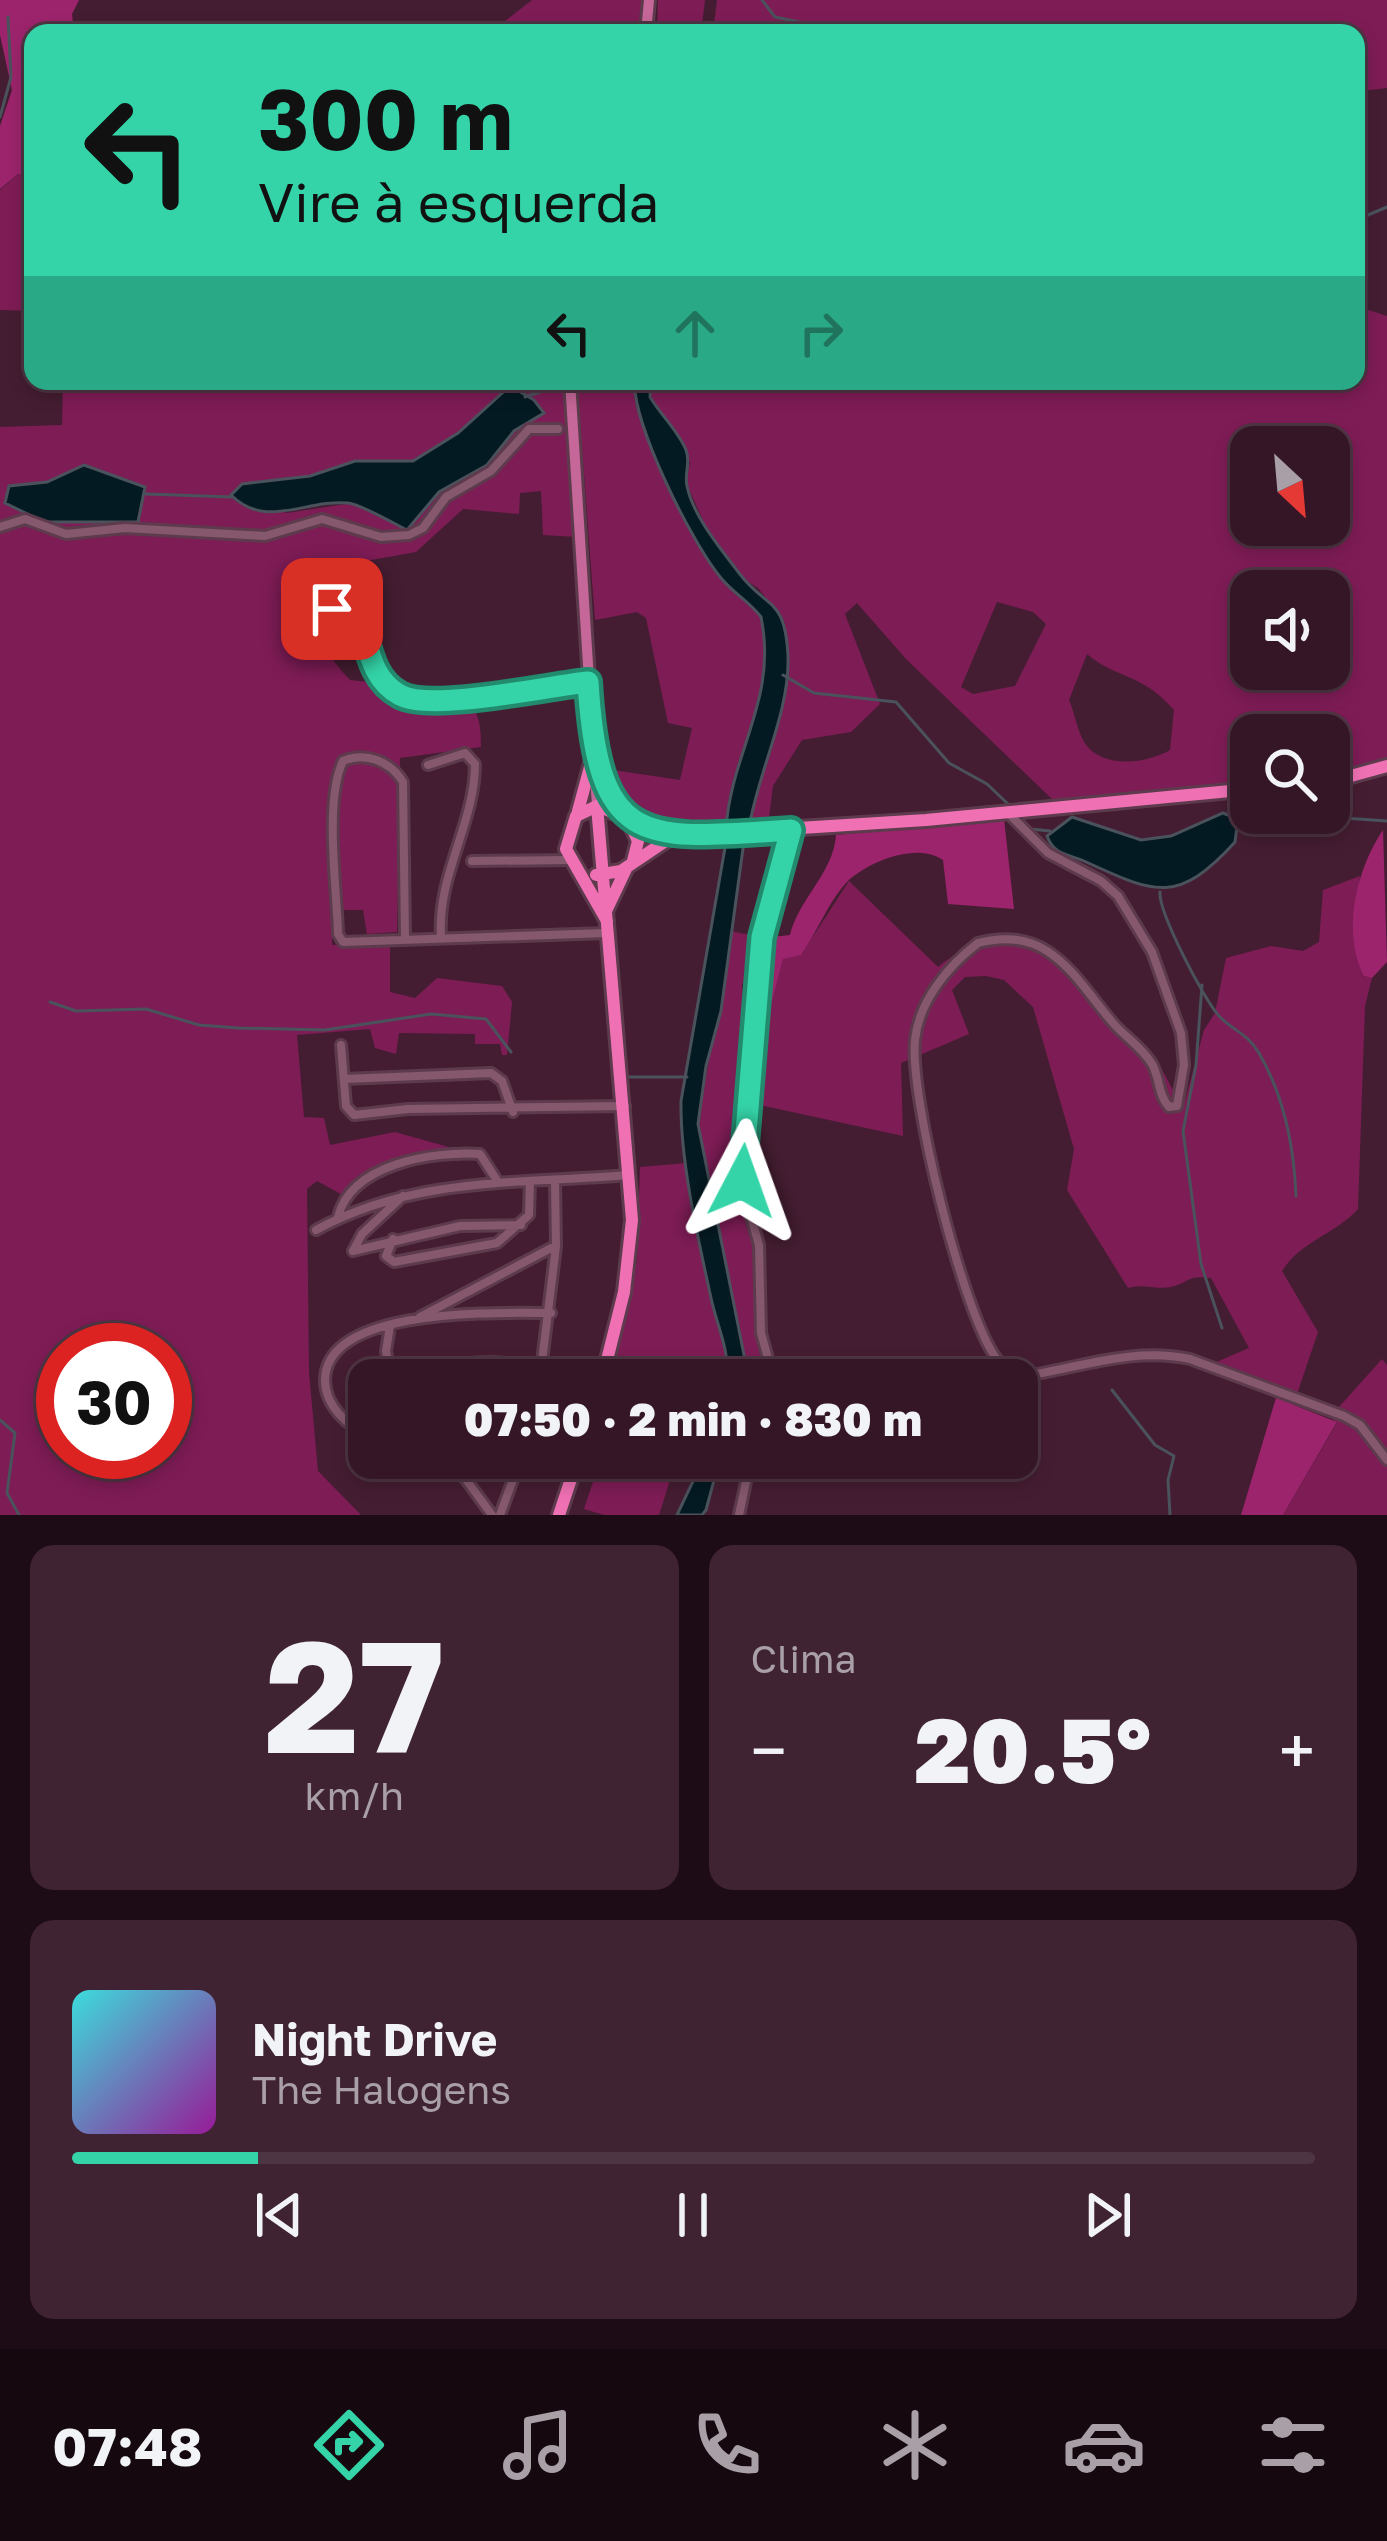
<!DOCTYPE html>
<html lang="pt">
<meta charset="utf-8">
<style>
:root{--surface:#341626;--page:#3f2332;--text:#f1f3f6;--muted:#a99fa7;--line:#4e3543;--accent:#34d4a8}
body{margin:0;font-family:"Golos Text",sans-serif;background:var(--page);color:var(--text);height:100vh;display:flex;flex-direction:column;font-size:45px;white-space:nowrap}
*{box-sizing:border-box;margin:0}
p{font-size:39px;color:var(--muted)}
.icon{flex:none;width:66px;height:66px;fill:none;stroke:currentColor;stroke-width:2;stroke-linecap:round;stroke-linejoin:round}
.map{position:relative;height:1515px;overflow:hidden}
.panel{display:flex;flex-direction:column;gap:30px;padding:30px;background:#1d0c15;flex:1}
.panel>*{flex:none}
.guide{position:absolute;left:24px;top:24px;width:1341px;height:366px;border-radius:24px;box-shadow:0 6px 18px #0003,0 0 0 3px var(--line);background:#34d4a8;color:#111;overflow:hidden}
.needle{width:78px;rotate:154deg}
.fabs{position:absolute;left:1230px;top:426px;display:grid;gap:24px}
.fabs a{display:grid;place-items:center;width:120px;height:120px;border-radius:24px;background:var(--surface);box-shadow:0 6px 18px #0003,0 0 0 3px var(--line);font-size:60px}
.speed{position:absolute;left:36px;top:1323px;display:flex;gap:24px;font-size:60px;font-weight:700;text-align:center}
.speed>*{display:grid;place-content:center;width:156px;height:156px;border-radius:50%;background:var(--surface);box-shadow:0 6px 18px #0003,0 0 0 3px var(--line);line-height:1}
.speed .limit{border:18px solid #d22;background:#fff;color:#111}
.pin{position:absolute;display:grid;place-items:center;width:102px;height:102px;color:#fff;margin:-51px;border-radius:24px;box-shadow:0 6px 18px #0006}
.me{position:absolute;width:132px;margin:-66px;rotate:4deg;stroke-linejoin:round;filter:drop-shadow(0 0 9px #0008)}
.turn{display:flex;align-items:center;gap:42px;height:252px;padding:0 36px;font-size:54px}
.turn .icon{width:156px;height:156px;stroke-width:2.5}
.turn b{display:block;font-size:84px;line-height:102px}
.lanes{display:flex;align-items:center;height:114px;padding:0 36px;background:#0003;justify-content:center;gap:60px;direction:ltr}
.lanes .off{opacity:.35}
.big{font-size:90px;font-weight:800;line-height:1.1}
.panel .tile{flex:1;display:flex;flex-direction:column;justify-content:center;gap:18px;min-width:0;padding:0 42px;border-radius:24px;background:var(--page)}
.panel .dial{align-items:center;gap:0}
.dial b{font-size:156px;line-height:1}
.song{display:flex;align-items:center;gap:36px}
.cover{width:144px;height:144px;border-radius:18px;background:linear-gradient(135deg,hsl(180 70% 55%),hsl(300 70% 35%))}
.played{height:12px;border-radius:6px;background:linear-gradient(90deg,var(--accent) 15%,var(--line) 15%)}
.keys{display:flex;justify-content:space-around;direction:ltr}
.heat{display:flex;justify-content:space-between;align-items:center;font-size:66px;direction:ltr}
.panel .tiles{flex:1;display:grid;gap:30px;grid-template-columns:1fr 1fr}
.tile:last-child{grid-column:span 2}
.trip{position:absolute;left:348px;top:1359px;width:690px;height:120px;border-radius:24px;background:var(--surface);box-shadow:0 6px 18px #0003,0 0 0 3px var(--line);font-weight:800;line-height:120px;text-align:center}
.tab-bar{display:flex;height:192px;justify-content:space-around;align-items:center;background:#15090f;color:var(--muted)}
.tab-bar .icon{width:84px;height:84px}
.tab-bar .current{color:var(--accent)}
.tab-bar b{font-size:54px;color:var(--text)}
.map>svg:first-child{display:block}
</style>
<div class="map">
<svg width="1387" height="1515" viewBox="0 0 1387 1515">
<rect width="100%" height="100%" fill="#451d32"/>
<!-- green -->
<path fill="#7e1c56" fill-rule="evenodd" d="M532,0H647L646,33H490Z
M658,0H705L701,33H657Z
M717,0H1387V88L1362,91L1356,33H713Z
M18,174L33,179V311L0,310V190Z
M1356,306L1387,316V758L1329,772V735H1251V781L1053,800L906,659L857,603L845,614L880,704L851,732L802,740L773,786L768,826L749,828L789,662L784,621L758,588L742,578L705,525L685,480L690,463L684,444L649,396L651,381H1356ZM1251,447H1329V525H1251ZM1251,591H1329V669H1251ZM997,602L1033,612L1046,624L1015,686L973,694L961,687ZM1087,654C1116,679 1141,672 1174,710L1170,750C1148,763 1106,769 1087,746C1078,735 1075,714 1069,700Z
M63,381H565L578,537L543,535L541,491L520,493L519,514L463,509L416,552L299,573C296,610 326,655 350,680L388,684L395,691L460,696C480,707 481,727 481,747L400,758L397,932L367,934L363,910H332V945L390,943V992L415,998L437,978L502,986L512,1002L507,1055H502L500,1044H475V1034L399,1033L396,1054L375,1048L370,1029L297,1035L304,1117L324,1118L330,1145L395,1132L459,1150L389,1168L348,1198L317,1181L307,1189L309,1372L318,1471L361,1515H0V427L62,425ZM504,392L543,414L514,431L487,465L439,492L407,530L352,503L287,513L231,495L242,484L310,476L362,460L413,461L434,452ZM84,465L144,487L137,522H44L12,507L9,486L47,483ZM63,1350H165V1452H63Z
M577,381H635C631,422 693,545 721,578C734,594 749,601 761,617C778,699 731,751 726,829C676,833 632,828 614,774L613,770L680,780L692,728L668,723L646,618L637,612L595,620Z
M1360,876L1354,936L1364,976L1372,978L1365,1006L1358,1209C1334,1235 1301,1241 1282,1271L1318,1332L1293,1406L1205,1367L1249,1348L1211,1278C1186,1275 1191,1282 1171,1287C1156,1290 1144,1283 1128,1288L1067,1190L1074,1149L1033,1007L1004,980L986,976L965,977L952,990L969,1034L901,1063L903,1136L750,1103L741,1171L757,1254L770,1380H745L740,1326L729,1297L698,1124L731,931L763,938L742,985L746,1029L737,1064L752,1077L783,958L801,955L849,881L938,967C1018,904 1068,967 1121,1027C1131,1038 1144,1047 1154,1059C1167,1073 1170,1091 1184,1105L1204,1030L1215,1013L1226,958L1271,946L1303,951L1319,942L1323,890Z
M687,1163L707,1281L729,1360L727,1380H641L613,1370L637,1260L640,1167Z
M1382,1359L1387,1365V1515H1283L1337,1423L1330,1417Z
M601,1458H677L659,1515H604L584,1509Z"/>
<!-- forest -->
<path fill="#9c246c" d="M0,0H79L72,14L74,33H33V179L18,174L0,189V126L12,90L0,35Z
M1004,819L1014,909L948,904L943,860C917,842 869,861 847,882C828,902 817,933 801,955L783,959L752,1078L741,1071L746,952L763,938L790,935C798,900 834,872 836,835Z
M1383,830L1387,962L1372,978L1364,976C1341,932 1357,868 1383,830Z
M1276,1398L1337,1422L1283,1515H1241Z"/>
<!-- water -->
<path fill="#041a23" stroke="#4a525c" stroke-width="3" d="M635,381H651L650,397C660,414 679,432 686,450C691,463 684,473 687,486C693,516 721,549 739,573C767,610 785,596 788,656C790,712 758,772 749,828L726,829C731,751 778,700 761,617C749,601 734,594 721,578C693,545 631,422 635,381Z
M510,386L534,400L544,413L514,431L487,465L439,492L407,530C393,523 360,504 348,503C306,499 266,530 231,495L242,484L310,476L355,461H413L458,433Z
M84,465L145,487L138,522H44L5,503L9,486L47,482Z
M1223,813L1238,819L1235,842C1177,906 1154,893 1084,861C1068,854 1054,855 1047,836L1072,817L1141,840L1171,836Z
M744,841L721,1011L706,1066L698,1124L746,1365L745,1380H727C730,1351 717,1326 711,1298C698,1238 680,1161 681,1101L726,842Z
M704,1458H720L706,1510L702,1515H677Z"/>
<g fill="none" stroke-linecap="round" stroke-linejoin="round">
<!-- stream -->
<path stroke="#4a525c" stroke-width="3" d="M762,0L775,17L853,33
M0,117L11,77L8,17
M1356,220L1387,207
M615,381H630
M525,397L562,385
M146,494L232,497
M783,675L814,693L896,702L949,763L987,784L1008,804
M1019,816L1030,829L1050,831
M1240,823L1286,814L1387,821
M1160,892C1158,911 1204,1000 1219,1016C1232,1030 1247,1033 1259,1053C1284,1096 1294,1146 1296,1196
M1202,985L1196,1065L1183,1131L1201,1264L1222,1328
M50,1002L76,1011L146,1009L199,1025L238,1028L325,1030L431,1014L486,1019L511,1052
M629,1077H687
M1112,1390L1155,1445L1174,1456L1168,1480L1170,1515
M0,1420L15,1433L7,1493L19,1515"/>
<defs>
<path id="street" d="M0,527L25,519L66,534L125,528L265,536L322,519L381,537L409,535L423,528L446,497L491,471L529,429H558
M299,583L321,584L335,617L361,623C368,650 373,680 400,695C432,712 548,686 588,682
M428,765L465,753L475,764C475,823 437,875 441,936
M1006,811L1048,853L1101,881L1118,896L1152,952L1181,1033L1184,1065L1177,1106L1169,1107C1158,1095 1160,1078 1152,1064C1142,1047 1125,1037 1113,1023C1074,977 1049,924 978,943C948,966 919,1001 915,1040C909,1096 963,1313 996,1358C1004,1369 1013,1373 1026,1376C1081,1367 1134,1347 1190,1359L1344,1416L1360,1425L1387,1460
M472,861L571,860
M405,937L403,782C391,762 366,751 343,761C324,801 337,889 338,934L343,942L607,933
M341,1045L346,1106L354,1115L408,1109L625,1106
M344,1079L491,1073L502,1081L513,1112
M338,1217C351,1164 432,1151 480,1154L496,1179
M316,1230C415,1176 521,1184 629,1175
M393,1239L386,1256L394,1262L497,1243L529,1215L530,1181
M353,1251L460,1226L521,1225
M353,1251L362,1234L403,1196
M420,1317L555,1246
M390,1326L386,1351L391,1380
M541,1370L556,1246L555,1181
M387,1371C444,1368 506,1348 557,1380
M774,1380L761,1333L759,1245L741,1181L762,937L791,830
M369,1436C348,1426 325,1406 325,1380C326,1306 500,1313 551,1313
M432,1458L459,1470L492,1515
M500,1515L521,1458
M739,1515L751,1458"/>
<path id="primary" d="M646,33L649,0
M570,381L597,806"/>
<path id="highway" d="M592,748L617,810
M1329,782L1387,766
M597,806L632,1220L624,1292L602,1380
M578,811L593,756
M628,819L638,841L633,861
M596,875L621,871L673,836
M607,909L627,867
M607,921L566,849L576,816L597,806L673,836L926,820L1251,789
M559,1515L578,1458"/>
</defs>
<!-- street casing -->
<use href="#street" stroke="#5d3b4d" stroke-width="14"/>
<!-- primary casing -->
<use href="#primary" stroke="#5d3b4d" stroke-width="16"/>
<!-- highway casing -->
<use href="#highway" stroke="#5d3b4d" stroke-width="18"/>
<!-- street -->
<use href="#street" stroke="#85586e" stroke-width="8"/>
<!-- primary -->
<use href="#primary" stroke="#c56798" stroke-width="10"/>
<!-- highway -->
<use href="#highway" stroke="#ef71b4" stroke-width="12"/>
</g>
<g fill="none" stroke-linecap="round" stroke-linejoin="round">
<defs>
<path id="route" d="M332,609L339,620L361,623C369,650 372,680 400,695C431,712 548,686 588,682C598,849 643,840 791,830L762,937L742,1181"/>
</defs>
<!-- route casing -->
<use href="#route" stroke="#228a6d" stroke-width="30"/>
<!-- route -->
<use href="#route" stroke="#34d4a8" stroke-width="21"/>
</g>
</svg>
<div class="fabs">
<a><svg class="needle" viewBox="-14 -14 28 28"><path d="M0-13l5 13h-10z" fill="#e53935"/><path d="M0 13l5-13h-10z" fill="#a99fa7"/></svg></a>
<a><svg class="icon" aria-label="sound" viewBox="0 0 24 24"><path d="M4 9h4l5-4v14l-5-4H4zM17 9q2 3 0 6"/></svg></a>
<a><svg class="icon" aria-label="search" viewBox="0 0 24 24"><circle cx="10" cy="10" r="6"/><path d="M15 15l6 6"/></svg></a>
</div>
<div class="speed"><div class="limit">30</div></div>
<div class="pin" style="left:332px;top:609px;background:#d93025"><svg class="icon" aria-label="arrive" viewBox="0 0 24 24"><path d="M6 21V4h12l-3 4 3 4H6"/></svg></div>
<svg class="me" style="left:742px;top:1181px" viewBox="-20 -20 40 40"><path d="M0-17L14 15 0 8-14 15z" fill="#34d4a8" stroke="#fff" stroke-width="4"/></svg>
<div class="trip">07:50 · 2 min · 830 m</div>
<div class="guide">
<div class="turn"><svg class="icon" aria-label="left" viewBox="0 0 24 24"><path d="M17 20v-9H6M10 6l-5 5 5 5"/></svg><div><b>300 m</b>Vire à esquerda</div></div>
<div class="lanes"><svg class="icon" aria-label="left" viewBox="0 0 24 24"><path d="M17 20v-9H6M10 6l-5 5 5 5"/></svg><svg class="icon off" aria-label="ahead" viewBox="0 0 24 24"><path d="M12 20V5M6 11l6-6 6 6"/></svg><svg class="icon off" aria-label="right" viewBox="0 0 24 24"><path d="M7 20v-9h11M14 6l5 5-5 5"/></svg></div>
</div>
</div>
<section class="panel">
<div class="tiles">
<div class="tile dial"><b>27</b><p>km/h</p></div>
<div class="tile"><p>Clima</p>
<div class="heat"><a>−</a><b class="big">20.5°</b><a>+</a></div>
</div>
<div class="tile">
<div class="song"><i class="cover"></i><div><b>Night Drive</b><p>The Halogens</p></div></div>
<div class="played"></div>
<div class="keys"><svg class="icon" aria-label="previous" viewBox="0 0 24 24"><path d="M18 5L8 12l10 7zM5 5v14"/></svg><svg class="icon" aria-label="pause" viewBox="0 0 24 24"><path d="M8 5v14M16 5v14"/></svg><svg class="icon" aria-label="next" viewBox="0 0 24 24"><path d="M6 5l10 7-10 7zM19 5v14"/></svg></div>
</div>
</div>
</section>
<nav class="tab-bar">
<b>07:48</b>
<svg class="icon current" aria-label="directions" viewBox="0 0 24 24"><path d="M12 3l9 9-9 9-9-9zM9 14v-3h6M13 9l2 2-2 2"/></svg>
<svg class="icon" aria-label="music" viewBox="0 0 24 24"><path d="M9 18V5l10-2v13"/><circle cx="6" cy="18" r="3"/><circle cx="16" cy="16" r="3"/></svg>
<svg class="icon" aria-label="phone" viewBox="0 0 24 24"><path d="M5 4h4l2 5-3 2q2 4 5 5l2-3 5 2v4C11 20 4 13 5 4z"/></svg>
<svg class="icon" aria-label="climate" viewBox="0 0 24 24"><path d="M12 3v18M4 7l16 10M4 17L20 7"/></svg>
<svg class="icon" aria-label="car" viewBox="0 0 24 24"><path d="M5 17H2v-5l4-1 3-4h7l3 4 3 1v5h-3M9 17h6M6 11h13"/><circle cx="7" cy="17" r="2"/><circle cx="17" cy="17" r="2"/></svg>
<svg class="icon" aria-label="filters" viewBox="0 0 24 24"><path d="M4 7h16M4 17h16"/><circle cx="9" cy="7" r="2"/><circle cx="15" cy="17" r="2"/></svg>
</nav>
